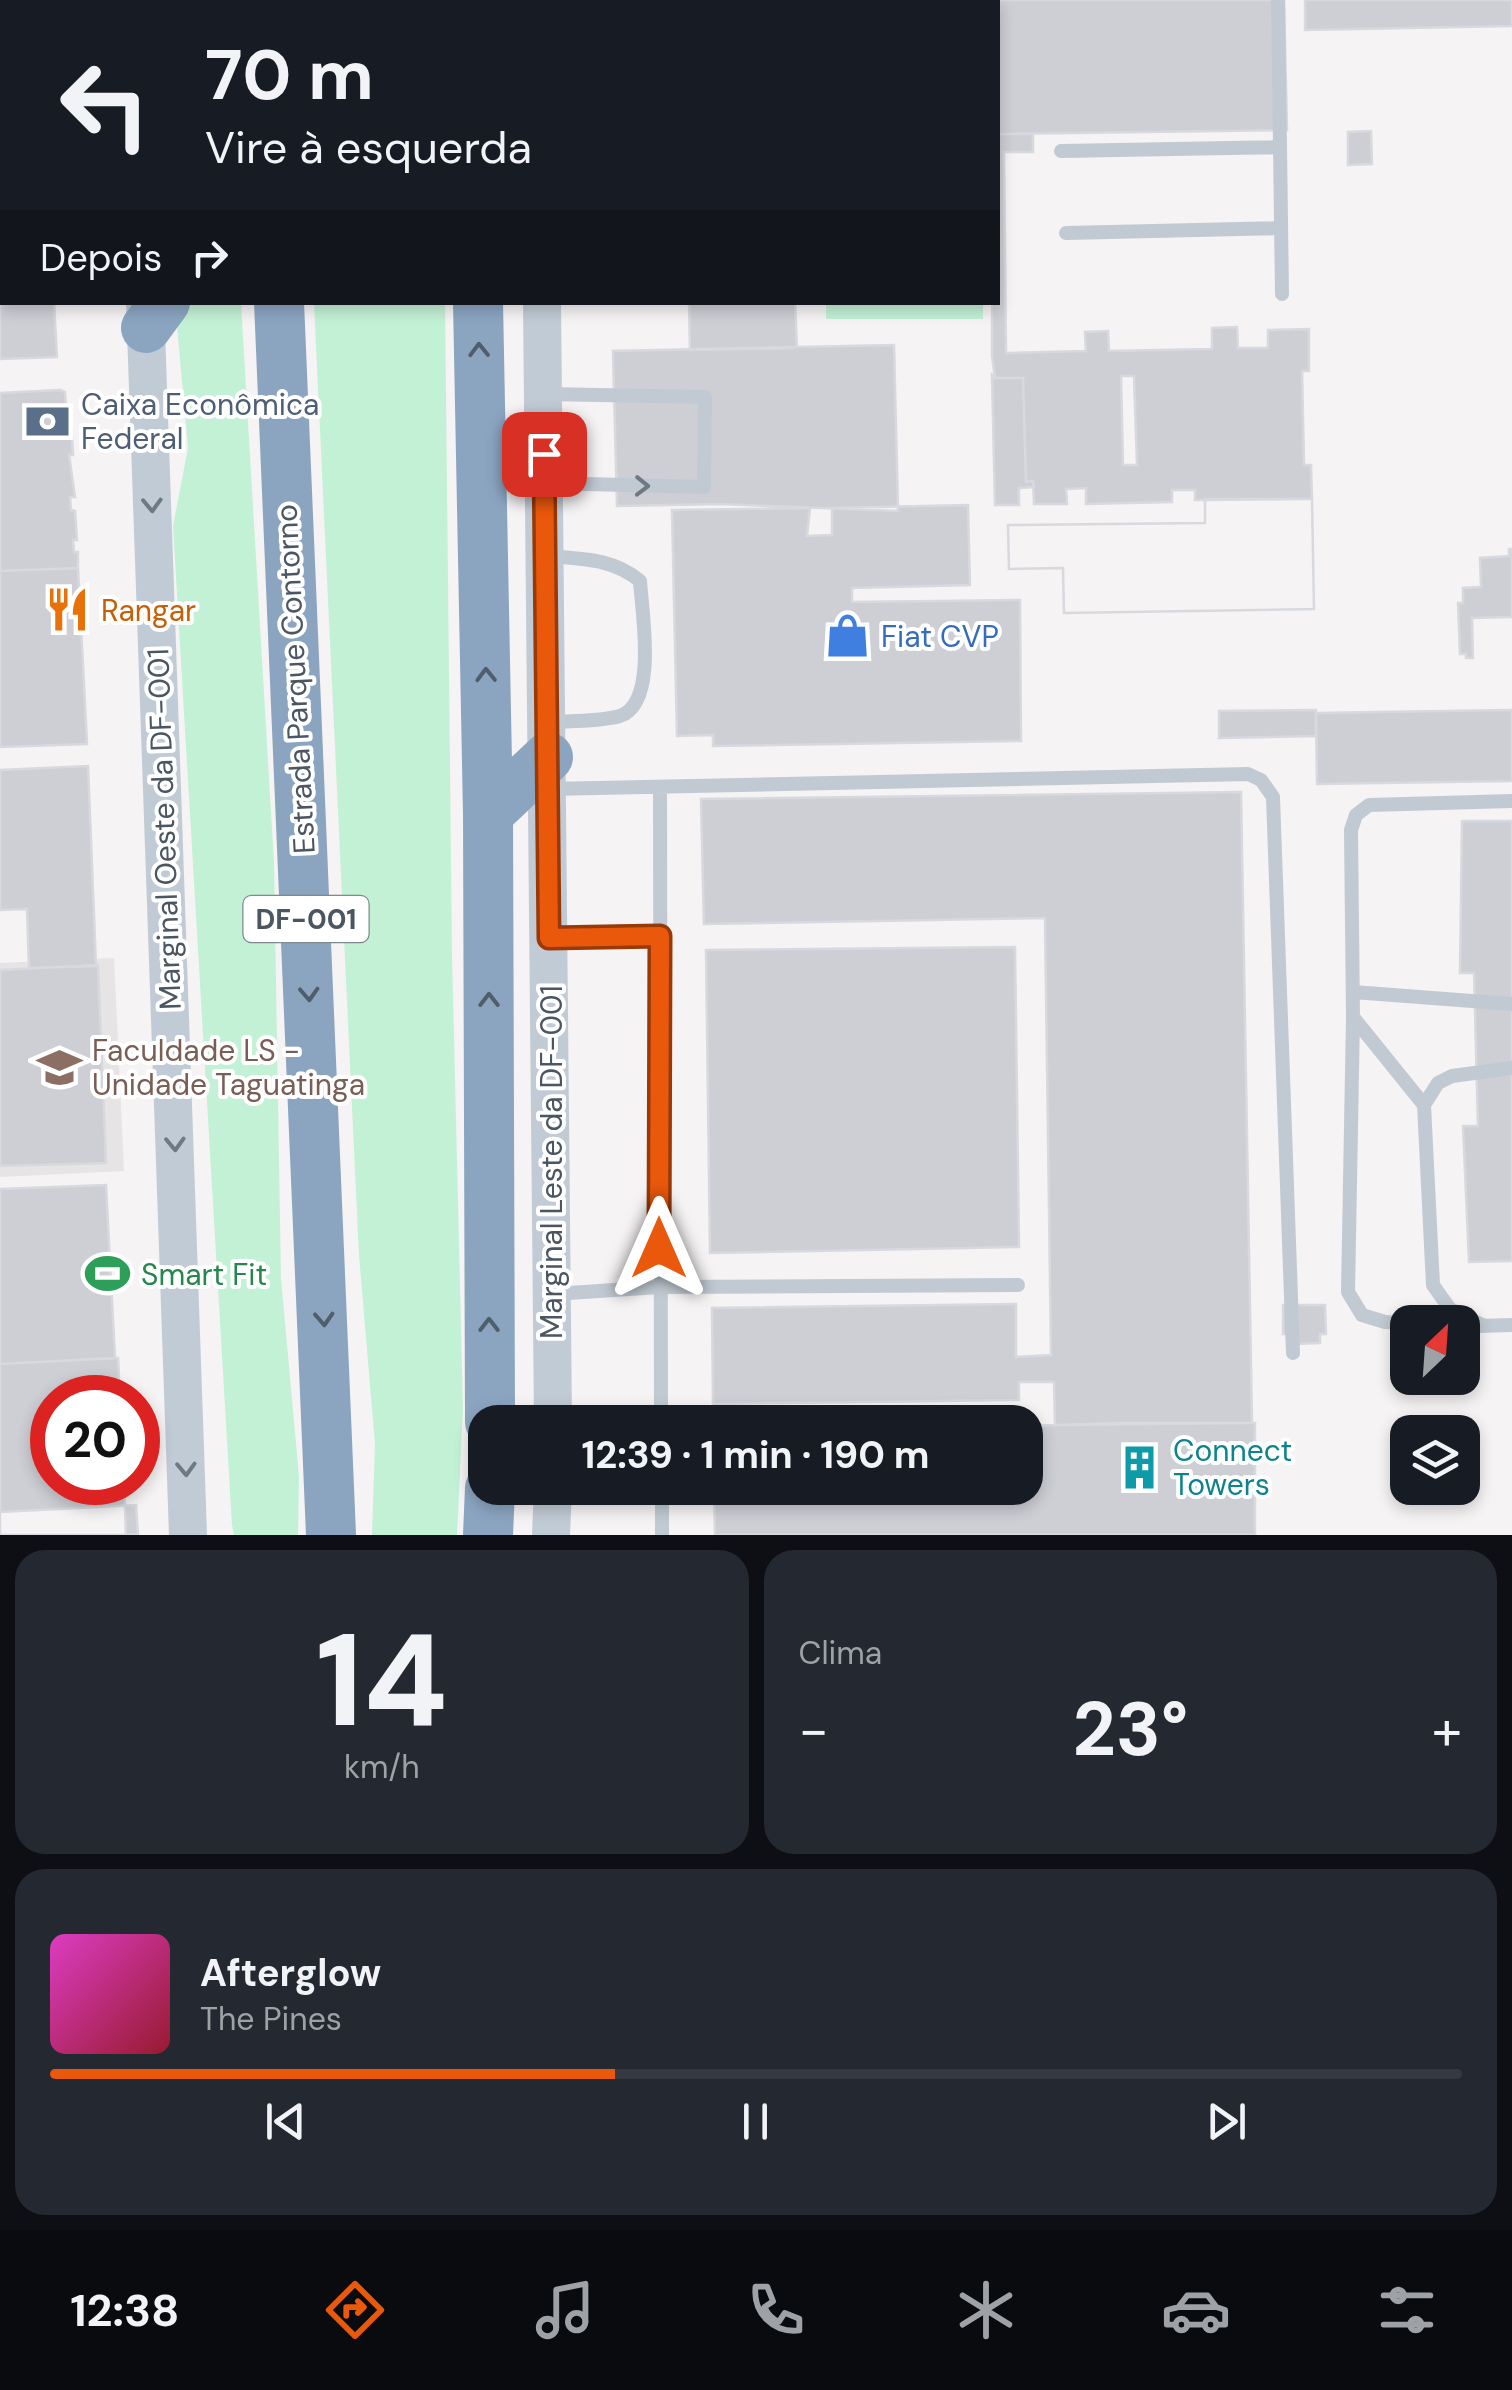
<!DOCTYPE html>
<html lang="pt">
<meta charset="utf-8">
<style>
:root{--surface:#171b24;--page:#242831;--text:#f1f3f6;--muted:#9ea1a6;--line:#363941;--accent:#ea580c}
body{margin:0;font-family:"DM Sans",sans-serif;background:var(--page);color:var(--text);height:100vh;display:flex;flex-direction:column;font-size:38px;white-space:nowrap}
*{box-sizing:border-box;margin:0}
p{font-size:32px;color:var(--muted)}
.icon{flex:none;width:55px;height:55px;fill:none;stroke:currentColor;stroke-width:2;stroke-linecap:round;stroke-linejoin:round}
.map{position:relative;height:1535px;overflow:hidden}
.sheet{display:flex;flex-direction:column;gap:15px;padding:15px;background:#0d0f14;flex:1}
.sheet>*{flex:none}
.top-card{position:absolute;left:0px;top:0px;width:1000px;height:305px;box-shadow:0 5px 15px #0003;background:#171b24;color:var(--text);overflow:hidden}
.needle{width:65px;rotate:25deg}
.tools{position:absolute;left:1390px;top:1305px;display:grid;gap:20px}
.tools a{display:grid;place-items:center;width:90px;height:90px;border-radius:20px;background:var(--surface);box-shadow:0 5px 15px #0003;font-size:50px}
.speed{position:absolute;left:30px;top:1375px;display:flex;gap:20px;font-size:50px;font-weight:700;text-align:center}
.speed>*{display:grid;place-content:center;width:130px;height:130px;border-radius:50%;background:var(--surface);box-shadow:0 5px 15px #0003;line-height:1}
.speed .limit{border:15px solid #d22;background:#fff;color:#111}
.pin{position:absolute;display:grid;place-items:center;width:85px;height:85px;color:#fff;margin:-42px;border-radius:20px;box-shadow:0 5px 15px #0006}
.me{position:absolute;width:110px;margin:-55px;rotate:0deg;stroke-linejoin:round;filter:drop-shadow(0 0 8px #0008)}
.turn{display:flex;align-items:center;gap:35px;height:210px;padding:0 40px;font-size:45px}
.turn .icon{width:130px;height:130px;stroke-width:2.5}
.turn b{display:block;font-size:70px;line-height:85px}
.then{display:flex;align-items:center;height:95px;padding:0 40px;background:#0003;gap:20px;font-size:38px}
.big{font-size:75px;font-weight:700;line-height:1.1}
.sheet .card{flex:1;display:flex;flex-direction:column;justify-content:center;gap:15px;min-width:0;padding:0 35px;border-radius:30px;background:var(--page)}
.sheet .dial{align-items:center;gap:0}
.dial b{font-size:130px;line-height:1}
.song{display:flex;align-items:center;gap:30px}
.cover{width:120px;height:120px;border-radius:15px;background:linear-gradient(135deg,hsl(310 70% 55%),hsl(350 70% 35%))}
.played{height:10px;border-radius:5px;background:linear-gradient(90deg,var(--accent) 40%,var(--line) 40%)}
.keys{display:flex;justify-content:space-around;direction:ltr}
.heat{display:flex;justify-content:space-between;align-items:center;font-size:55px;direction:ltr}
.sheet .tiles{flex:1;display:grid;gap:15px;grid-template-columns:1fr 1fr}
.card:last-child{grid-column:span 2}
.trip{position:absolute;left:468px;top:1405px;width:575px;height:100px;border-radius:30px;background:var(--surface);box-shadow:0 5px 15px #0003;font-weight:700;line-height:100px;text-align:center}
.dock{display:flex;height:160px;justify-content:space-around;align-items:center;background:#090b0e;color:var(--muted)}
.dock .icon{width:70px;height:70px}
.dock .on{color:var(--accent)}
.dock b{font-size:45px;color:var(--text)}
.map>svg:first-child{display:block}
</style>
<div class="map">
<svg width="1512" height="1535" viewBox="0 0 1512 1535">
<rect width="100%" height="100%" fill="#f5f3f3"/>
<!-- education -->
<path fill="#e6e4e5" d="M114,958L124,1171L0,1177V963Z"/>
<!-- green -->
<path fill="#c3f1d5" d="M185,303H241L274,863L281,1279L299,1476L298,1535H234L232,1525L173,526L188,448L176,315Z
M314,303H445L452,955L463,1408L457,1535H372L375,1444L359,1255Z
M826,303H983V319H826Z"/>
<!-- building -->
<path fill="#cdcfd5" stroke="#d7d9de" stroke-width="2.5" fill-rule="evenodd" d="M905,0H1284L1287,130L998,134V2Z
M1305,0H1512V26L1305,30Z
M0,12H2L0,113Z
M1371,131L1372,164L1348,165V132Z
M998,134H1033V152H1004L1006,353L1086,351L1085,332L1108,331L1109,351L1212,349V328L1237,327L1238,348H1268V330L1309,329V371H1302L1304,465H1311L1312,499L1195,500V490H1172V502L1086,504V488L1066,489L1067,504H1034L1033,481L1026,482L1023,378H995L992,356V302H998ZM1121,376H1134L1137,465H1123Z
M0,194H2V302H54L57,357L0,359Z
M689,302H795L797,348L690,350Z
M894,345L898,511L720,504L617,506L613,351Z
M992,375L995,378H1023L1026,482L1033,481L1034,487L1019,488V505H995Z
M60,390L65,392L67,422L71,423L73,455H69L75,497H70L71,510L75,511L77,540H73L74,552H78V568L0,571V393Z
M1205,499H1312L1314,609L1064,613L1063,568L1009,569L1008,525L1205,523Z
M1312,499L1314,609L1064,613L1063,568L1009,569L1008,525L1205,523V500Z
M968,505L970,585L852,588V602L1020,600L1021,741L713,746V735L677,736L672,510L810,508L807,536L832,535V508Z
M1509,549H1512V617L1472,618L1473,658H1466V654H1460L1458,603H1463V588L1481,587L1480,558L1509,556Z
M78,568L87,744L0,747V571Z
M1316,710V736L1219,738V711Z
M1512,710V781L1317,784L1316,713Z
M88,766L96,966L29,968L27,909L0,910V770Z
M1241,792L1252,1423L1055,1425L1054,1382H1019V1400L713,1404L712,1308L1016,1304V1357L1051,1355L1045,918L704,924L701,799Z
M1462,821H1512V1261L1469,1262L1463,1126H1478L1474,973H1460Z
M1015,947L1019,1247L710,1253L706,950Z
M98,965L106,1163L0,1166V970Z
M106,1185L115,1358L0,1364V1189Z
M1283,1305H1325L1326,1334H1320V1343L1293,1344L1292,1334H1283Z
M118,1358L120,1398H52V1482H124L126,1535H0V1364Z
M1120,1423H1255V1535H715L714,1488H1025V1426Z
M136,1505L138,1535H0V1512Z"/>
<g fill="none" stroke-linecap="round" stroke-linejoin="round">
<!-- lane -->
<path stroke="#c1cad2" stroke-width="14" d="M1278,0L1282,294
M1061,151L1280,147
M1066,233L1281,228
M545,483L704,487L705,397L546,394
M546,556C581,559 613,558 640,581C642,613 658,703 620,716C599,722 570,720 548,723
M660,787L661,1422
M549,789L1248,774L1261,780L1273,797L1293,1353
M550,938L660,936
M1353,992L1512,1004
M1353,1017L1348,1292L1362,1315L1385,1322L1408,1323
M1424,1105L1438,1083L1452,1076L1512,1068
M554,1294L659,1287L1018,1285
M1478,1326L1512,1325
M1484,1326L1450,1309L1433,1285L1424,1105L1353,1017L1351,830L1356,815L1369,805L1512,801
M645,1422L1024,1419
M662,1488V1535"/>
<!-- secondary -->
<path stroke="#c1cbd6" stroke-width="38" d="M129,0V2
M538,0V2
M145,302L188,1535
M542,302L553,1422
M551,1535L553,1488"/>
<!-- highway -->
<path stroke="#8ba5c1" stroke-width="50" d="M267,0V2
M471,0V2
M279,302L331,1535
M478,302L488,814L490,1422
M146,328L165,302
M488,814L548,757
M488,1535L490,1488"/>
</g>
<!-- one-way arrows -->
<defs><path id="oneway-chevron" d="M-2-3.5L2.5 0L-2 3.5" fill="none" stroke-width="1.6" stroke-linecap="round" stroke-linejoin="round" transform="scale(2.5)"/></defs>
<g stroke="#505e6b">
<use href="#oneway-chevron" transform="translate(479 350) rotate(-91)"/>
<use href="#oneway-chevron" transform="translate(486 675) rotate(-91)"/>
<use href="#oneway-chevron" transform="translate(309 994) rotate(87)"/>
<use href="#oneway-chevron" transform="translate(489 1000) rotate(-90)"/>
<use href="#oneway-chevron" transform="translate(324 1319) rotate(87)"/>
<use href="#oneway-chevron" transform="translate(489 1325) rotate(-90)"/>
</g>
<use stroke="#6e7983" href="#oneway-chevron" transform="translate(642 486) rotate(1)"/>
<g stroke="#6e7984">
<use href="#oneway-chevron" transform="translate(152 505) rotate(88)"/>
<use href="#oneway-chevron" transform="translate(175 1144) rotate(88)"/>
<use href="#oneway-chevron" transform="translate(186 1469) rotate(88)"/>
</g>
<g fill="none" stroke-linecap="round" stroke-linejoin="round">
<defs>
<path id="route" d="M544,454L549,938L660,936L659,1248"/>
</defs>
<!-- route casing -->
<use href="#route" stroke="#983908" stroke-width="25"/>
<!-- route -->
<use href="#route" stroke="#ea580c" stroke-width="18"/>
</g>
<!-- icons -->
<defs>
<symbol id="bank-bare" viewBox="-9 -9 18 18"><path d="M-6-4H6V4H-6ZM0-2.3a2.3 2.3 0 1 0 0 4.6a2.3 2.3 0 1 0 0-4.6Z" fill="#5c6f8a" stroke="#fff" stroke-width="2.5" paint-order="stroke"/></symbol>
<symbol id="restaurant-bare" viewBox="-9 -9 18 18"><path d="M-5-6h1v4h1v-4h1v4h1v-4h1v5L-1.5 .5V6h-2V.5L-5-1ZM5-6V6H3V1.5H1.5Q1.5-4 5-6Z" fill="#e8710a" stroke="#fff" stroke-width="2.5" paint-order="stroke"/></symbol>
<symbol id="shop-bare" viewBox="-9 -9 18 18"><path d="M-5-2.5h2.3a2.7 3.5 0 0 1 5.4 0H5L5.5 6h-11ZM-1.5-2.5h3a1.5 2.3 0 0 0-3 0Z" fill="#3f7fe0" stroke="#fff" stroke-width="2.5" paint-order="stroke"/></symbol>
<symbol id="university-bare" viewBox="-9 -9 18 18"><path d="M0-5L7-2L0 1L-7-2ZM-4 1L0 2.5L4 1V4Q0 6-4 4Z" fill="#8d6e63" stroke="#fff" stroke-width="2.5" paint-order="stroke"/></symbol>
<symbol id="stadium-bare" viewBox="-9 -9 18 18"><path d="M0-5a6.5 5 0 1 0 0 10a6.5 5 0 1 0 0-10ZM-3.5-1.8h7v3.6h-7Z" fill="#2e9e5b" stroke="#fff" stroke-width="2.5" paint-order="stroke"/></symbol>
<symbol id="building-bare" viewBox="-9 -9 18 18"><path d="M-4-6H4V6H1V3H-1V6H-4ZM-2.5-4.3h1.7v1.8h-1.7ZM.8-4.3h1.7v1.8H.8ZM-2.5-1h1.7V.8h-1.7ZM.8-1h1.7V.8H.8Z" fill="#0f9aa8" stroke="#fff" stroke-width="2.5" paint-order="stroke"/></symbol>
</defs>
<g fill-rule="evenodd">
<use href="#bank-bare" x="16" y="390" width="63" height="63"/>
<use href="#restaurant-bare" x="36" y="578" width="63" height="63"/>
<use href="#shop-bare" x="816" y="604" width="63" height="63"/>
<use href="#university-bare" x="28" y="1036" width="63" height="63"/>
<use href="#stadium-bare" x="76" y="1242" width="63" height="63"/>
<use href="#building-bare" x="1108" y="1436" width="63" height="63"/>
</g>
<g text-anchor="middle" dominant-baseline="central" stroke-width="8" stroke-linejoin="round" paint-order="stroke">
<!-- shield labels -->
<rect fill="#fff" stroke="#808990" stroke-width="2.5" x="243.5" y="896" width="125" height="46" rx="8"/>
<g font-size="28" font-weight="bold" fill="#4a5661">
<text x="306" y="919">DF-001</text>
</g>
<!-- service labels -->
<g font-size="30" fill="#4e5e75" stroke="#fff" text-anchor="start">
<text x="81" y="404">Caixa Econômica<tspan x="81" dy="34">Federal</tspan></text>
</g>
<!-- food labels -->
<g font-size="30" fill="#c56008" stroke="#fff" text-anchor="start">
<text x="101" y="610">Rangar</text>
</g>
<!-- shop labels -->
<g font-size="30" fill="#366cbe" stroke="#fff" text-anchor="start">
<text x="881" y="636">Fiat CVP</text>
</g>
<!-- street labels -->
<g font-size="30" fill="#4a5661" stroke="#fff">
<text transform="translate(295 679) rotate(-93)">Estrada Parque Contorno</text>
<text transform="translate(164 829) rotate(-92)">Marginal Oeste da DF-001</text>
<text transform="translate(551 1162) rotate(-90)">Marginal Leste da DF-001</text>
</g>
<!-- education labels -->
<g font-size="30" fill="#785e54" stroke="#fff" text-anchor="start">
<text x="92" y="1050">Faculdade LS -<tspan x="92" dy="34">Unidade Taguatinga</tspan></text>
</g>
<!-- leisure labels -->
<g font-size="30" fill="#27864d" stroke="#fff" text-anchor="start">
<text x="141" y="1274">Smart Fit</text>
</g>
<!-- culture labels -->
<g font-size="30" fill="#0d838f" stroke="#fff" text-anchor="start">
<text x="1173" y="1450">Connect<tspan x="1173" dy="34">Towers</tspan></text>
</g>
</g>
</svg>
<div class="tools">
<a><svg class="needle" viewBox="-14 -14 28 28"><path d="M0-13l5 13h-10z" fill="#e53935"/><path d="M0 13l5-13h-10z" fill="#9ea1a6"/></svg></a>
<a><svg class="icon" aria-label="layers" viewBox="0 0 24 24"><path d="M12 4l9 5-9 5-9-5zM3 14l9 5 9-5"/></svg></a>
</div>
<div class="speed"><div class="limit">20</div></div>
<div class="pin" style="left:544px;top:454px;background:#d93025"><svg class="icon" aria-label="arrive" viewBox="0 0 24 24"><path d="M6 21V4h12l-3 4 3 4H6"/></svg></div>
<svg class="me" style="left:659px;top:1248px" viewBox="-20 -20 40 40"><path d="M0-17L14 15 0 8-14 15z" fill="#ea580c" stroke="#fff" stroke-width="4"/></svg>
<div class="trip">12:39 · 1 min · 190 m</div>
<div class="top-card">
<div class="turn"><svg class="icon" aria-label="left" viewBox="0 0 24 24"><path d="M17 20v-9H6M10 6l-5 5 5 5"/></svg><div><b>70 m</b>Vire à esquerda</div></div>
<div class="then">Depois<svg class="icon" aria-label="right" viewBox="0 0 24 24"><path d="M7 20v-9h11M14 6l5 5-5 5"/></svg></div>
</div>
</div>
<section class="sheet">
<div class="tiles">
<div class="card dial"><b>14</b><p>km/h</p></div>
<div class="card"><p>Clima</p>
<div class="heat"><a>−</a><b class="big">23°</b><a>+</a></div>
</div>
<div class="card">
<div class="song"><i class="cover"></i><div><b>Afterglow</b><p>The Pines</p></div></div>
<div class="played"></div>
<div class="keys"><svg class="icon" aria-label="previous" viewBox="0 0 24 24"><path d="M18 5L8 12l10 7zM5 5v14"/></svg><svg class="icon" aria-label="pause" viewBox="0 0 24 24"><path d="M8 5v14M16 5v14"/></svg><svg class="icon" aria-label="next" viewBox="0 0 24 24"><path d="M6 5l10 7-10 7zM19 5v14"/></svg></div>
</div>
</div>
</section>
<nav class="dock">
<b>12:38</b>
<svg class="icon on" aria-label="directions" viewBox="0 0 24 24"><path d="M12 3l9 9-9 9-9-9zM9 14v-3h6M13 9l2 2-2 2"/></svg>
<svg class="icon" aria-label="music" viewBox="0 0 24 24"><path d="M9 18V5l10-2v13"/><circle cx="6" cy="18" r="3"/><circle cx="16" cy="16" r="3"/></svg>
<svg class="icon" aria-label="phone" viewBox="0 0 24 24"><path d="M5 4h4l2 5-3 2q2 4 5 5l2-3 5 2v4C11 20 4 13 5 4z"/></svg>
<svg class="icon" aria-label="climate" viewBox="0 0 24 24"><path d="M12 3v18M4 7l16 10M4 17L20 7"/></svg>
<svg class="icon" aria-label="car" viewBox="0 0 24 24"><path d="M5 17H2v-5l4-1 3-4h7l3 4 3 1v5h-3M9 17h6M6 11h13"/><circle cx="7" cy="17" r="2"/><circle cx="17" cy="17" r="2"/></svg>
<svg class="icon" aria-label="filters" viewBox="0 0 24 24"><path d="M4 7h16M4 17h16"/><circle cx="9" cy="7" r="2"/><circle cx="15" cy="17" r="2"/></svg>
</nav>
